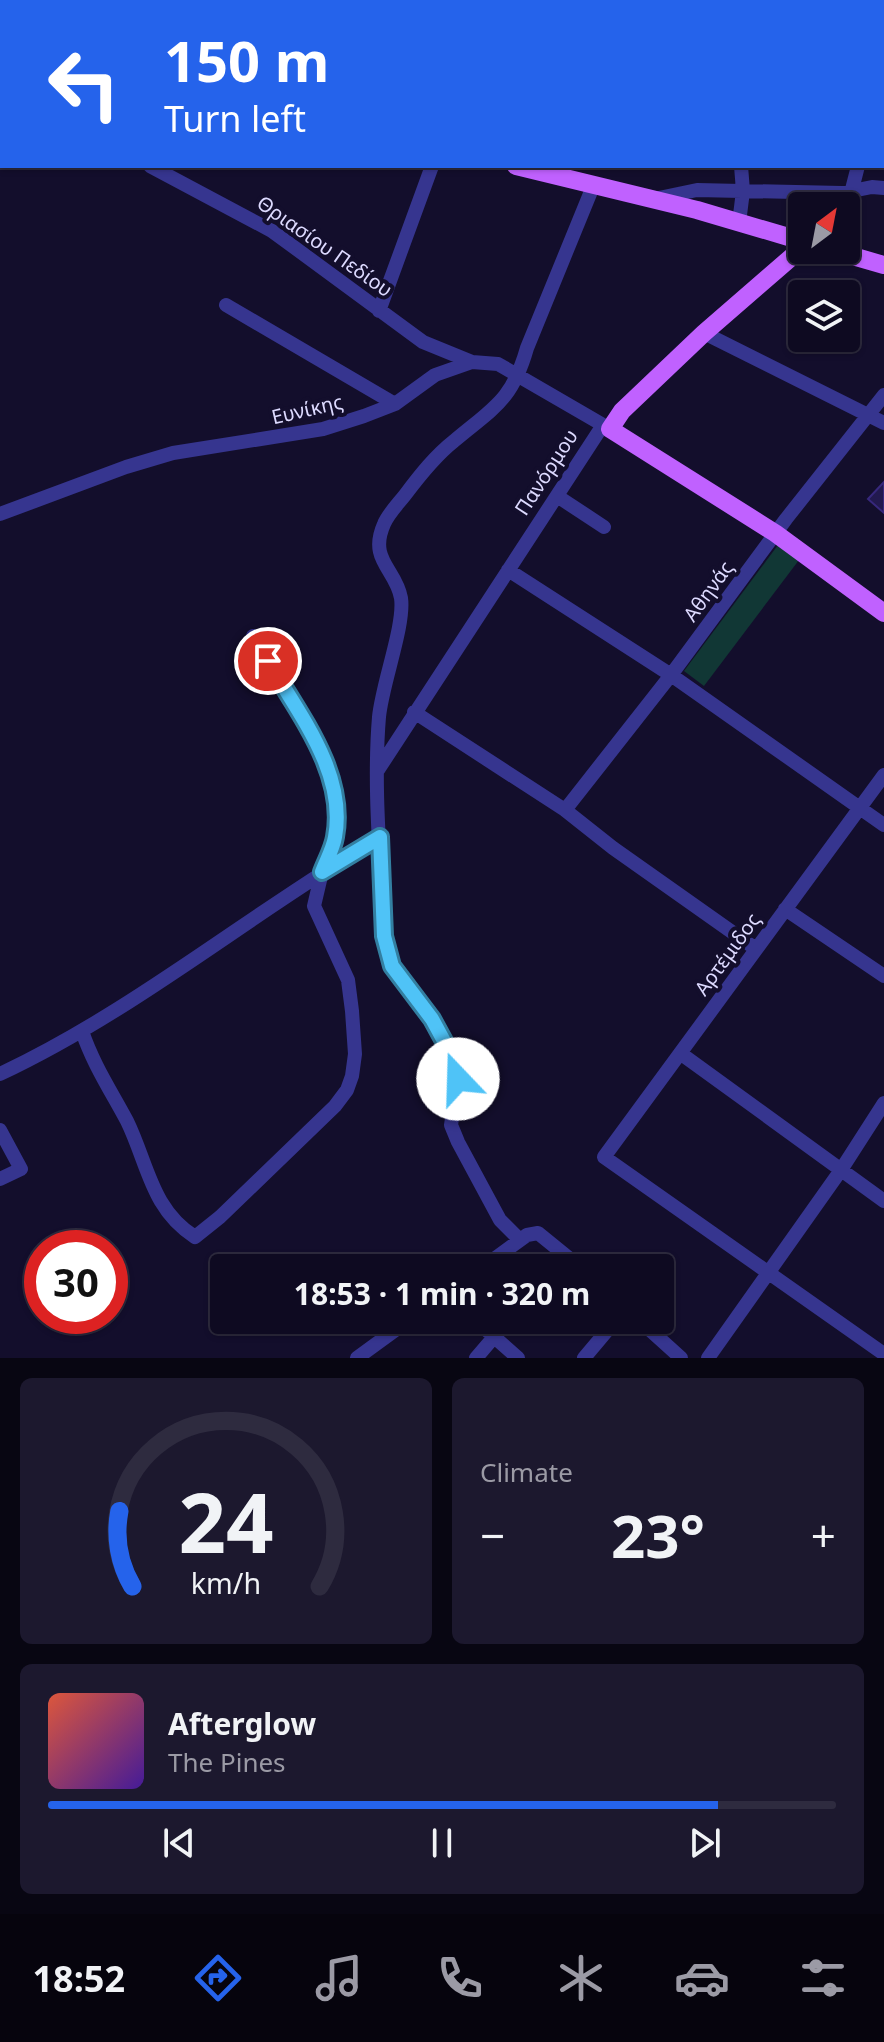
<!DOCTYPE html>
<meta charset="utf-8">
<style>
:root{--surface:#0e0a21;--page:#1c182e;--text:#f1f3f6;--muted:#9b9aa5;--line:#2e2b3f;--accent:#2563eb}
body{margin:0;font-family:"Noto Sans",sans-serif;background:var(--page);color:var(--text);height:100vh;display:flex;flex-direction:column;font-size:30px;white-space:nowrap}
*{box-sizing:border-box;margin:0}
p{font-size:26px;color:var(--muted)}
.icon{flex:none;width:44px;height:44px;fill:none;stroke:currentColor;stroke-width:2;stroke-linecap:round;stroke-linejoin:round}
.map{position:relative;height:1358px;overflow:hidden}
.drawer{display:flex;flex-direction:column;gap:20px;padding:20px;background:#080612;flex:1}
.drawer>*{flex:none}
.hud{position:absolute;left:0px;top:0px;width:884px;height:168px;box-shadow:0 2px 6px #0004,0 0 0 2px var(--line);background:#2563eb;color:#fff;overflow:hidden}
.needle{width:52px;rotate:32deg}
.buttons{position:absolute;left:788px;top:192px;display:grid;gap:16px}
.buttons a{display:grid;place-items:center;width:72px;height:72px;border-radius:8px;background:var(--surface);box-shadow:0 2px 6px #0004,0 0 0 2px var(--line);font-size:40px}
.speed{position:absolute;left:24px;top:1230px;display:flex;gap:16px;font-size:40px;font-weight:700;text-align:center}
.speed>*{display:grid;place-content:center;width:104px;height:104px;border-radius:50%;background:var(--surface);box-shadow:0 2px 6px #0004,0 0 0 2px var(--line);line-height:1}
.speed .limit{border:12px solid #d22;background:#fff;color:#111}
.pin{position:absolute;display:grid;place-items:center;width:68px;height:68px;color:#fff;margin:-34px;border:4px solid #fff;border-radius:50%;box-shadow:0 2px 8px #0007}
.me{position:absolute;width:88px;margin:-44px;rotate:339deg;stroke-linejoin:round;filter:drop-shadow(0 0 6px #0008)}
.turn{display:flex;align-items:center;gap:28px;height:168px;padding:0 32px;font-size:36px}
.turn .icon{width:104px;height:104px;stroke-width:2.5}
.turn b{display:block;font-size:56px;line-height:68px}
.big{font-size:60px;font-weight:700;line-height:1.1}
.drawer .tile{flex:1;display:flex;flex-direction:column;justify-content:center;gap:12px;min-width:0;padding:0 28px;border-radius:12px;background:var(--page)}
.drawer .dial{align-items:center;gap:0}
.dial svg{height:208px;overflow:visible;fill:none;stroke:var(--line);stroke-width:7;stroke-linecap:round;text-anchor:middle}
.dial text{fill:var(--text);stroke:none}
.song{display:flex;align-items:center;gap:24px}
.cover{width:96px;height:96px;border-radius:12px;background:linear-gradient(135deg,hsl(10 70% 55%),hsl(260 70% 35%))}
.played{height:8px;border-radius:4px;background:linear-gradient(90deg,var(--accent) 85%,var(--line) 85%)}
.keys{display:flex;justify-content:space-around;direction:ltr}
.heat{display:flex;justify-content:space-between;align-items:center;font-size:44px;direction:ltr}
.drawer .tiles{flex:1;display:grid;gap:20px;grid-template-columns:1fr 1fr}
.tile:last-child{grid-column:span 2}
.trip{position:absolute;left:210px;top:1254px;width:464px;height:80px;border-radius:8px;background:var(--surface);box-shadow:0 2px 6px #0004,0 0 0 2px var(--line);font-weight:700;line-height:80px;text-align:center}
.tab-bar{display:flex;height:128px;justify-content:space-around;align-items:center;background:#06040d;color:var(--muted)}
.tab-bar .icon{width:56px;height:56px}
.tab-bar .selected{color:var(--accent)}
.tab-bar b{font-size:36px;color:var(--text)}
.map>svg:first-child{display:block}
</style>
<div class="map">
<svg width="884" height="1358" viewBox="0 0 884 1358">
<rect width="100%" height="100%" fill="#130e2c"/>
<!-- green -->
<path fill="#113735" d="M778,545L799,560L704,686L684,671Z"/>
<!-- building -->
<path fill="#22194f" stroke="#37287d" stroke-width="2" d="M884,482V513L868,499Z"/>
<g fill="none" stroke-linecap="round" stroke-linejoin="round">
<!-- minor -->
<path stroke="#36358f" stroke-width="14" d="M414,0V2
M590,0L591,2
M795,0L796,2
M861,0L863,2
M364,2V0
M699,2L705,0
M882,24L884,23
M0,101L2,102
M150,166L272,231L423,342L472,362
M654,199L697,190L842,193L872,187L884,188
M845,206L849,201L858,166
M739,223L743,191L741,166
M226,305L395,404
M379,311L432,166
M704,333L884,423
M557,496L604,527
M0,514L126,467L173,453L323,429L364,416L395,404L435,375L472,362L498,364L610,429
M508,570L671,675L884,825
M414,712L565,810L613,848L756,949
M378,770L603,425
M884,775L604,1157L884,1354
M565,810L671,675L786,519L884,395
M785,909L884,976
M82,1031C93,1064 111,1091 127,1121C148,1164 151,1209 195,1237L220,1217L335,1106L347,1090L352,1076L355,1054L352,1011L348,980L314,906L322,872L335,837V802L327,764L253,636
M680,1053L884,1201
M0,1074C136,1010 251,913 380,837
M0,1130L21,1169L0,1179
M520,1240L500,1220L458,1142L451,1125L458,1079L451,1054L432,1019L392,966L384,936C381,863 373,789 379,717C382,684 405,625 401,598C396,569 368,560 384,524C388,514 398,504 405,495C420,475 435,456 454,441C493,408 512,401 527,348L594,184
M482,1268L527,1235L538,1233L581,1268
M475,1320L518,1358
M639,1320L681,1358
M357,1358L409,1320
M476,1358L494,1337
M584,1358L616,1320
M708,1358L841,1170L884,1103"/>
<!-- major -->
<path stroke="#c061ff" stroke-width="18" d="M0,52H2
M516,166L697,210L802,241
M802,248L704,333L622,411L610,429L775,533L884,613
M832,250L884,265"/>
</g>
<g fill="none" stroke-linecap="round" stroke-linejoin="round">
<defs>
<path id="route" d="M268,661C298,713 347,773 335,837C333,849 326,861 322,872L380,837L384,936L392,966L432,1019L451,1054L458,1079"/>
</defs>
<!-- route casing -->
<use href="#route" stroke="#337fa1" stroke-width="20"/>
<!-- route -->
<use href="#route" stroke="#4fc3f7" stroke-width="14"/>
</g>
<g text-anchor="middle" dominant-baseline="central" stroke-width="8" stroke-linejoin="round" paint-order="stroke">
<!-- street labels -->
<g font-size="20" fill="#dddaff" stroke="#130e2c">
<text transform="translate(325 246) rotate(35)">Θριασίου Πεδίου</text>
<text transform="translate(307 409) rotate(-13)">Ευνίκης</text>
<text transform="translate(546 472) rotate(-57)">Πανόρμου</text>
<text transform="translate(708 591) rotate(-54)">Αθηνάς</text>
<text transform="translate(727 954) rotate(-54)">Αρτέμιδος</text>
</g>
</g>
</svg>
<div class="buttons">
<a><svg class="needle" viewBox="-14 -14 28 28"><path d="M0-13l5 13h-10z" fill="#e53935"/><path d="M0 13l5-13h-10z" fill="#9b9aa5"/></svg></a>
<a><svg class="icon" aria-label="layers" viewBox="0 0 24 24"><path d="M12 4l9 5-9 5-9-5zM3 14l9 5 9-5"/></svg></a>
</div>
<div class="speed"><div class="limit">30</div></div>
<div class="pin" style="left:268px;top:661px;background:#d93025"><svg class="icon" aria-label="arrive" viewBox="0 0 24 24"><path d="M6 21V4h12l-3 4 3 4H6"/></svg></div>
<svg class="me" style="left:458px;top:1079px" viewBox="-20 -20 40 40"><circle r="19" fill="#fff"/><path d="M0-13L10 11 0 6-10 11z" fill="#4fc3f7"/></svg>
<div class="trip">18:53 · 1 min · 320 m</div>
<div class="hud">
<div class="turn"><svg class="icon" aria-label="left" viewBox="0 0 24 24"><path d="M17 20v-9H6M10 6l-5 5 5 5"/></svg><div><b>150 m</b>Turn left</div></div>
</div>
</div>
<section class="drawer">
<div class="tiles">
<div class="tile dial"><svg viewBox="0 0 100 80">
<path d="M14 69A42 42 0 1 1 86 69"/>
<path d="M14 69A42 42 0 0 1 9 40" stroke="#2563eb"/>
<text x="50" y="56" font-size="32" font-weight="700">24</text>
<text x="50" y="72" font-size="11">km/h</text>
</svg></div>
<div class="tile"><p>Climate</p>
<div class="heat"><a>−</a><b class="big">23°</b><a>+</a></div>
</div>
<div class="tile">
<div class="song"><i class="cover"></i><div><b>Afterglow</b><p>The Pines</p></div></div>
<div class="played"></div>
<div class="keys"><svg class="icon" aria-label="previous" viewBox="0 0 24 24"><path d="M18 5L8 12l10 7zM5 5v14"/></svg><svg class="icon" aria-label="pause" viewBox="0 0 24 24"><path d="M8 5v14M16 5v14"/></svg><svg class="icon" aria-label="next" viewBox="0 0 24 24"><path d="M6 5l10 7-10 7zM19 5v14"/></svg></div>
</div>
</div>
</section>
<nav class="tab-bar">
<b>18:52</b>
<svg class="icon selected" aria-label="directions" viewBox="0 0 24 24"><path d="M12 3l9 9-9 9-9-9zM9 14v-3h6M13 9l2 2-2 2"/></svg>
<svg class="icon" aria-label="music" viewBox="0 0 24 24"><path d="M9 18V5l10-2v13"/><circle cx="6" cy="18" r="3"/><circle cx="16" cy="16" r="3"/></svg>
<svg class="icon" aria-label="phone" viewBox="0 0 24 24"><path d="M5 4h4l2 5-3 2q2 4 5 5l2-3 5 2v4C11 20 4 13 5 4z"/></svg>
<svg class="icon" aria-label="climate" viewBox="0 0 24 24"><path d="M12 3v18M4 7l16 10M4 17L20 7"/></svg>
<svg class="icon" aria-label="car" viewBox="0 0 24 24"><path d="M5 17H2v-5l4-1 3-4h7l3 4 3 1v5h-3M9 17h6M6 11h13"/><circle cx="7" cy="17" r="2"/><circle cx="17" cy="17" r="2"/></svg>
<svg class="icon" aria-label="filters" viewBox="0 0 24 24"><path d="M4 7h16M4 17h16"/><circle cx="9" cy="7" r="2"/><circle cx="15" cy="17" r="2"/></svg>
</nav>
